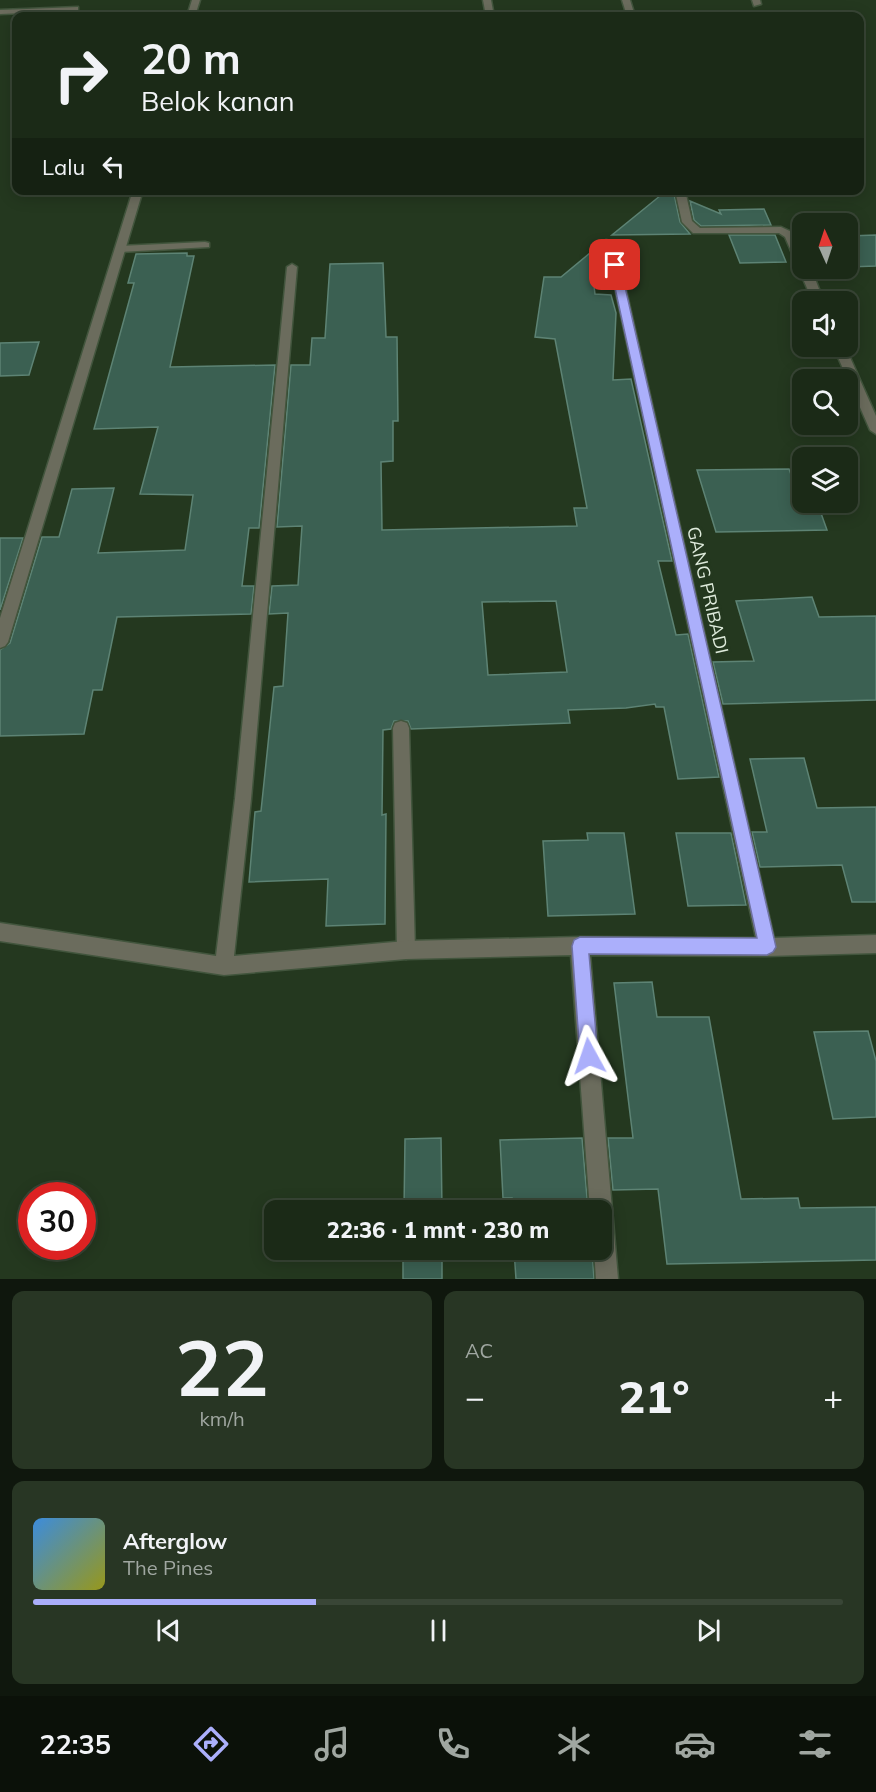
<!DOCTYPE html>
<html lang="id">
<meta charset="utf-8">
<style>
:root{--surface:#1b2a17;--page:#283624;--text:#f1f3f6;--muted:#a0a7a1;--line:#394636;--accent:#abaffb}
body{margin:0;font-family:Mulish,sans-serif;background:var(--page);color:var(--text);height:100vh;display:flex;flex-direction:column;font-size:22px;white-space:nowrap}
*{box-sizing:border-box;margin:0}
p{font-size:20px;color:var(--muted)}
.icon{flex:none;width:33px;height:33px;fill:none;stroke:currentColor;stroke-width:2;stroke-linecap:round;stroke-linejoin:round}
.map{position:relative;height:1279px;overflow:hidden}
.side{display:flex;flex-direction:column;gap:12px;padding:12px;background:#0f170d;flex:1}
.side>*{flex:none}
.top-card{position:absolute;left:12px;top:12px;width:852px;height:183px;border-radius:12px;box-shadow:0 3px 15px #0003,0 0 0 2px var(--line);background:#1b2a17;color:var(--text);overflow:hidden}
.needle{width:39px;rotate:357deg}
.controls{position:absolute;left:792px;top:213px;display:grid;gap:12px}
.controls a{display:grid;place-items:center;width:66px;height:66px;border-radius:12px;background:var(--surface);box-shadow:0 3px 15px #0003,0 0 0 2px var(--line);font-size:30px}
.speed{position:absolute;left:18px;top:1182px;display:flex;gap:12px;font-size:30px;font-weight:700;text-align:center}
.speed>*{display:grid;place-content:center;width:78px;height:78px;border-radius:50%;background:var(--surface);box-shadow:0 3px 15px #0003,0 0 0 2px var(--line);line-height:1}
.speed .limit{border:9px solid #d22;background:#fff;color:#111}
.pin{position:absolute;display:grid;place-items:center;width:51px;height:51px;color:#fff;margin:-26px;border-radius:12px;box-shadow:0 3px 9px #0006}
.me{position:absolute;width:66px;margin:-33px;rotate:355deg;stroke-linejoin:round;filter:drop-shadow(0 0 4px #0008)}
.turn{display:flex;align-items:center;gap:21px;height:126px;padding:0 30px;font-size:27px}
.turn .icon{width:78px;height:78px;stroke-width:2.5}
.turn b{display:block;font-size:42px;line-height:51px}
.then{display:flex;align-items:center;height:57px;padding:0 30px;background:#0003;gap:12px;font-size:22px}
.big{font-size:45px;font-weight:800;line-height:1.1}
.side .widget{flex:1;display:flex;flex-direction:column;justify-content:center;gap:9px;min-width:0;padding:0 21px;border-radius:12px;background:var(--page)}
.side .dial{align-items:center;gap:0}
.dial b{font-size:78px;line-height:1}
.song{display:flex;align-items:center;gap:18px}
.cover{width:72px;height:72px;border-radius:9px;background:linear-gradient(135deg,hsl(210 70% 55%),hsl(60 70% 35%))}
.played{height:6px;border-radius:3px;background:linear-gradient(90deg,var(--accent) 35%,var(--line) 35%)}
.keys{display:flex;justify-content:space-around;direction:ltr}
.heat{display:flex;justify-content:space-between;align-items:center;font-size:33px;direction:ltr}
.side .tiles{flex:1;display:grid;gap:12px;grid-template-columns:1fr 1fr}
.widget:last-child{grid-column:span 2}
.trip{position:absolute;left:264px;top:1200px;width:348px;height:60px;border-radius:12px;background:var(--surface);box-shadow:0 3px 15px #0003,0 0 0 2px var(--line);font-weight:800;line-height:60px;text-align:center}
.dock{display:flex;height:96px;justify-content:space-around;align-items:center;background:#0b1109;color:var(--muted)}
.dock .icon{width:42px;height:42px}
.dock .on{color:var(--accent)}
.dock b{font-size:27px;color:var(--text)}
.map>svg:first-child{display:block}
</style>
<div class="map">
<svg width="876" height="1279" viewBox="0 0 876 1279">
<rect width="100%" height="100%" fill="#24381f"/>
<!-- building -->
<path fill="#3b6052" stroke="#5d8374" stroke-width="1.5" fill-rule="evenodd" d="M666,191L674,194L680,222L690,234L612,235Z
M690,201L721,214L719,210L764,209L771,225L701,226L694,220Z
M729,235H775L786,262L740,263Z
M876,235V266L848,267V236Z
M187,253V256H194L170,367L275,365L259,528H249L242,586H254L251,614L117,617L102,690H93L84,734L0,736V650L10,643L42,537H59L72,489L114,488L98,553L185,550L193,495L140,494L158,427L94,429L134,283H128L136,254Z
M590,253L595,294L611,295L616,313L613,380L631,379L672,561H658L676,635L688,634L719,777L678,779L664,707H656L655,704L626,708L568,710L570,723L411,729L408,721H394L391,729L383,730L382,815L386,814L385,924L326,926L328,879L249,882L255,812L261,811L274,687L283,686L288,613L269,614L272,586L298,585L302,526L277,527L291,365H310L312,338H325L330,264L383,263L386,337H397L398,421H393V461L381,462L382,530L577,526L574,508H587L555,339L535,337L544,277H561ZM556,601L567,672L488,675L482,602Z
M39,342L29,375L0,376V343Z
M789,469L797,491H802V502H817L827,530L716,532L697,470Z
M0,538H23L0,610Z
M812,597L819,617L876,616V700L723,704L713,662L754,661L736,601Z
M804,758L817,808L876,807V902H852L842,865L760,867L752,832H767L750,759Z
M587,833H624L635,914L548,916L543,841L588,840Z
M676,833H731L746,905L688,906Z
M652,982L657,1017H709L741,1199L798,1198L800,1208L876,1207V1260L667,1264L658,1189L613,1190L608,1138H633L614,983Z
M868,1031L876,1061V1117L833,1119L814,1032Z
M441,1138L442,1210H404L405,1139Z
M582,1138L588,1210H512V1198H503L500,1140Z
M403,1250H442V1279H403Z
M514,1250H592L594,1279H516Z"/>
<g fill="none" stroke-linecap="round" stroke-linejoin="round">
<defs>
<path id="lane" d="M78,7V11H75L0,14V10Z
M205,242L209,243V247L120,252L115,249L120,246Z
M401,721L407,723L409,728L415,950L413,956L406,959L399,956L397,950L393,728L395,723Z"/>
<path id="street" d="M192,0H200L195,16H187Z
M483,0H491L494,16H486Z
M622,0H630L635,16H627Z
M752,0H760L761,4L754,6Z
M133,190H143L8,642L5,646L0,648V618Z
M675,190H685L692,221L700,228L781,227L794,233L802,252V268H811L824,302H813L785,237L779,233H693L682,222Z
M606,240L615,242L774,938L876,935V953L767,956L590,955L618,1279H596L594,1250H602V1210H590L571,955L406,959L224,975L0,941V923L216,956L235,799L287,267L292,264L297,267L251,799L234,956L406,941L580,937L756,938L605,242Z
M833,346H845L876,416V434L870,430Z"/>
</defs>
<!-- lane casing -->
<use href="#lane" stroke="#42553d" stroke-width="3"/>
<!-- street casing -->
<use href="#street" stroke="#42553d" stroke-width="3"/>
<!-- lane -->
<use href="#lane" fill="#6b6c5d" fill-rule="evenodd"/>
<!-- street -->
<use href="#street" fill="#6b6c5d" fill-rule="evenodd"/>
</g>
<!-- route -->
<path fill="#abaffb" stroke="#6f72a3" stroke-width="1.5" d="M615,262L620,265L776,947L773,952L767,955L589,954L598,1056L595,1062L589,1065L583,1062L580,1056L572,946L574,940L580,937L757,938L610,265Z"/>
<g text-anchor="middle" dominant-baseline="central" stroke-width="6" stroke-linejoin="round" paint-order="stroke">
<!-- street labels -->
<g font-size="18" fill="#dfebdc" stroke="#24381f">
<text transform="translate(708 590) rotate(77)">GANG PRIBADI</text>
</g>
</g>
</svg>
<div class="controls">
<a><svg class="needle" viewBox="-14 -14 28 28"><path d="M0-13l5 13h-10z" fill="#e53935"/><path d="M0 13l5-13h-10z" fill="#a0a7a1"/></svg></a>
<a><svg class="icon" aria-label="sound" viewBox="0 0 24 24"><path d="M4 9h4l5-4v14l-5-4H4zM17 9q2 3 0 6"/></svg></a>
<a><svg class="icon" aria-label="search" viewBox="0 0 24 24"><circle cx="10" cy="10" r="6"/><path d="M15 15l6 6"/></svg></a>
<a><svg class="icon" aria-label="layers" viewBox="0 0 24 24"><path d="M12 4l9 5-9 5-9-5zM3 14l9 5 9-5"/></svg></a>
</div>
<div class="speed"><div class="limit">30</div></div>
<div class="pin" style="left:615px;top:265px;background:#d93025"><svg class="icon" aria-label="arrive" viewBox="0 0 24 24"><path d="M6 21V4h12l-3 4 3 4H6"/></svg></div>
<svg class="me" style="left:589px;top:1056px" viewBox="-20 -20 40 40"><path d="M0-17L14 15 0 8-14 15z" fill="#abaffb" stroke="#fff" stroke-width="4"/></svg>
<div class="trip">22:36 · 1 mnt · 230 m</div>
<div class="top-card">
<div class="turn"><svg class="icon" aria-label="right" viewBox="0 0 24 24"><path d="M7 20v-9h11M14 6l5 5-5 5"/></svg><div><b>20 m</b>Belok kanan</div></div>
<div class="then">Lalu<svg class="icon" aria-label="left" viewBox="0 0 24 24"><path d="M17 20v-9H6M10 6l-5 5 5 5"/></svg></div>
</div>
</div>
<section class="side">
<div class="tiles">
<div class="widget dial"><b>22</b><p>km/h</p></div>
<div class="widget"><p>AC</p>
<div class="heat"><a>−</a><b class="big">21°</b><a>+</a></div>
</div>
<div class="widget">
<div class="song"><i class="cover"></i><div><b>Afterglow</b><p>The Pines</p></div></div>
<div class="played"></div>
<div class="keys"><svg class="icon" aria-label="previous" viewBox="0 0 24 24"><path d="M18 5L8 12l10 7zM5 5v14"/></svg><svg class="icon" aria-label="pause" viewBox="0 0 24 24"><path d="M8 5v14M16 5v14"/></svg><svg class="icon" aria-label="next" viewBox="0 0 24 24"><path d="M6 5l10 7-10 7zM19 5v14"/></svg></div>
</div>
</div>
</section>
<nav class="dock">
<b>22:35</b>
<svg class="icon on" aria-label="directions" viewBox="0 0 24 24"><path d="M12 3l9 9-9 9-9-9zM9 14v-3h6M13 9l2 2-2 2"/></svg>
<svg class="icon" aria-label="music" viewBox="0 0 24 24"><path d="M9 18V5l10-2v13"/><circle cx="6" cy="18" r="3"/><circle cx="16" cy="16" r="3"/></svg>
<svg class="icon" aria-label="phone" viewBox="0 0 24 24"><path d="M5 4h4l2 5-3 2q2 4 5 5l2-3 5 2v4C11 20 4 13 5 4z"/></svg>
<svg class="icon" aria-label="climate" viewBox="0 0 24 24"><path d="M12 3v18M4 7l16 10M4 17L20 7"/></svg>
<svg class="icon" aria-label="car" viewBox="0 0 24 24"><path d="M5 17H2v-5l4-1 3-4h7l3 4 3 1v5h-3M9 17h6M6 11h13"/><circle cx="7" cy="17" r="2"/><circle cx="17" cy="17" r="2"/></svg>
<svg class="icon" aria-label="filters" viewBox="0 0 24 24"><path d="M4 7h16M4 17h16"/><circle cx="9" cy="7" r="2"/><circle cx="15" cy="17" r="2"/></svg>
</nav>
